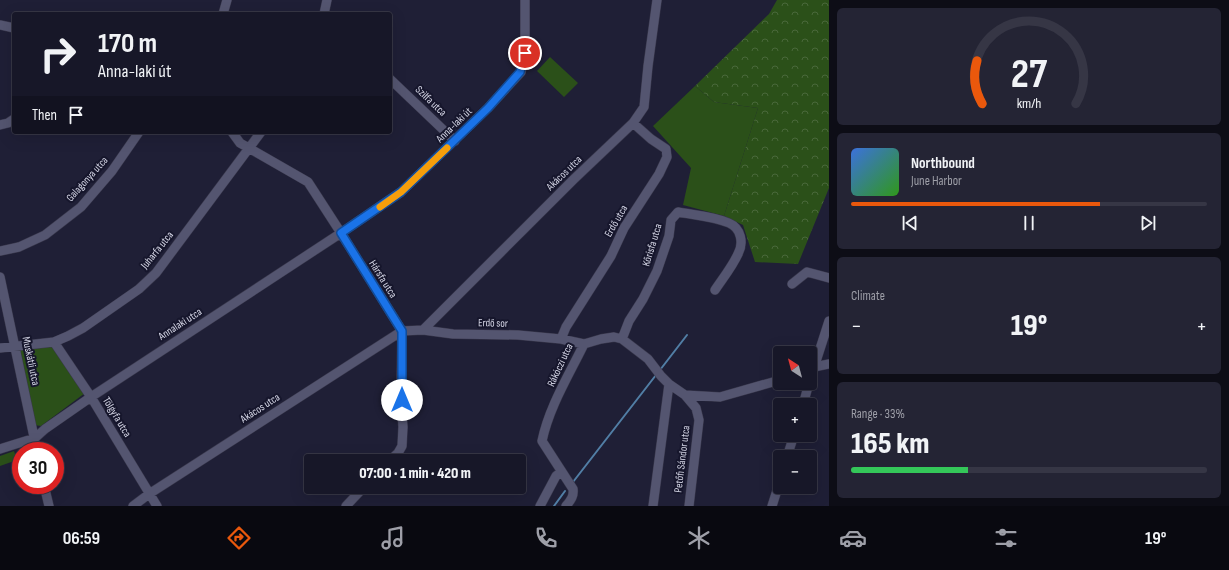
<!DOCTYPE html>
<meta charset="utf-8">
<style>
:root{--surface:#171728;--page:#242434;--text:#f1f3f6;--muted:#9e9fa8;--line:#363645;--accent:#ea580c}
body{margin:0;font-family:"Sofia Sans Condensed",sans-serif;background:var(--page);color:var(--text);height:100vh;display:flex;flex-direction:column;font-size:15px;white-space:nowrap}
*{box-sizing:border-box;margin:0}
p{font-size:13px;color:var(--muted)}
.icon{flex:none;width:22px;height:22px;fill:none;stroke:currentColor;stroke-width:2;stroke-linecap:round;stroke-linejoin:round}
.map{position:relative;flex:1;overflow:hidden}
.sheet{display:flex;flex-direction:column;gap:8px;padding:8px;background:#0d0d16;width:400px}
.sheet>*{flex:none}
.guide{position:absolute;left:12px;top:12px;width:380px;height:122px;border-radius:4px;box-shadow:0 4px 16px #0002,0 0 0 1px var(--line);background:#171728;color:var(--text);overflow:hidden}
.needle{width:26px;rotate:324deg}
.buttons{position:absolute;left:773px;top:346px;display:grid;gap:8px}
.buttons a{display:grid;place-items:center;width:44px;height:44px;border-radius:4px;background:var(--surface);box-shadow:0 4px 16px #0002,0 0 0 1px var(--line);font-size:20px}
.speed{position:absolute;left:12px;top:442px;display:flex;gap:8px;font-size:20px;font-weight:700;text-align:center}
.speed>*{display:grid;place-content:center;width:52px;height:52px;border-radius:50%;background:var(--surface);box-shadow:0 4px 16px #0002,0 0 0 1px var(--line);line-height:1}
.speed .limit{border:6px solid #d22;background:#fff;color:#111}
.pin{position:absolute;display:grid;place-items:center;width:34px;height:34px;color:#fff;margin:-17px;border:2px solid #fff;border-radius:50%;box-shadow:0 1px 4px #0007}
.me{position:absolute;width:44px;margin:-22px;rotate:0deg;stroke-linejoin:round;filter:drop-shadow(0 0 3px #0008)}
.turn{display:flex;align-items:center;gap:14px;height:84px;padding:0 20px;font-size:18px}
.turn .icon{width:52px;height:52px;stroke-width:2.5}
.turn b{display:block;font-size:28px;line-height:34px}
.then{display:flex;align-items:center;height:38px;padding:0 20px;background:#0003;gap:8px;font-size:15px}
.big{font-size:30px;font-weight:800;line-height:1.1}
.sheet .widget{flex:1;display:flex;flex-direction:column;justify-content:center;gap:6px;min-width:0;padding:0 14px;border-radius:6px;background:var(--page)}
.sheet .dial{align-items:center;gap:0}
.dial svg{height:104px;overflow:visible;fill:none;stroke:var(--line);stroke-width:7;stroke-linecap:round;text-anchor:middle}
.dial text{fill:var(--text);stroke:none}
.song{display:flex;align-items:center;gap:12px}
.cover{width:48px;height:48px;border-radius:6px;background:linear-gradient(135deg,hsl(220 70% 55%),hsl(110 70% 35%))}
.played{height:4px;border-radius:2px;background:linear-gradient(90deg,var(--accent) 70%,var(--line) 70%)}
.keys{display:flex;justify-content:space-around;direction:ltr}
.heat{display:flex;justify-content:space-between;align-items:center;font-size:22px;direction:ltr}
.charge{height:6px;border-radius:3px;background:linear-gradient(90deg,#34c759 33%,var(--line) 0)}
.trip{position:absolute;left:304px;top:454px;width:222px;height:40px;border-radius:4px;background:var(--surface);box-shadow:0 4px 16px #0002,0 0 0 1px var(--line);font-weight:800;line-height:40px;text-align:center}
.tab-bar{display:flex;height:64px;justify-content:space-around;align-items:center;background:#090910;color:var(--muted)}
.tab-bar .icon{width:28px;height:28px}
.tab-bar .current{color:var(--accent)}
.tab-bar b{font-size:18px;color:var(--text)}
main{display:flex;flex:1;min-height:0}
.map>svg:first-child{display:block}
</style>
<main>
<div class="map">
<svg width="829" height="506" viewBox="0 0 829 506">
<defs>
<pattern id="forest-crowns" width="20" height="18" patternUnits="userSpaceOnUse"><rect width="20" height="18" fill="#2b5019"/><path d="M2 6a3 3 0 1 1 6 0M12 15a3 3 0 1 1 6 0" fill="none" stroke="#49683a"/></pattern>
</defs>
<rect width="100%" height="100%" fill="#1f1f36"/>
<!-- green -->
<path fill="#2b5019" d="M550,57L578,83L564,97L537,71Z
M695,86L714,102L758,108L724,216L683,205L691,168L653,126Z
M53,346L85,393L41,426L34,425L19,350Z
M14,451L17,460L0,466V456Z"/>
<!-- forest -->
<path fill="url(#forest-crowns)" d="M777,0H829V188L798,264L755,262L743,225L724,216L758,108L714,102L695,86L769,14Z"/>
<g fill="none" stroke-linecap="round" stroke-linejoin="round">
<!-- stream -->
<path stroke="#517ea5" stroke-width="2" d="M660,370L687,335
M573,482L656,375
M554,506L565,491"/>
<defs>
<path id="minor" d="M223,14L227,0
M324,14L327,0
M0,25L14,28
M390,79L455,141
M0,125L8,123L14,119
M232,132L240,143L308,182L341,233L402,331L401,400L403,427L402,446L398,453L389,461
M0,251L19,247L45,235L81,207L112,171L139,132
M0,277L37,451
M792,284L807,272L829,278
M423,330L574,179L633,123L644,107L648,66L657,0
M402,331L423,330L453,334L518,335L561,339L584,344
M561,339L566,327L611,256L624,228L659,174L667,157L666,149L651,139L633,123
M622,339L629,321L643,299L657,271L669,236L671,220L678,212C694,215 713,216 729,223C741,228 744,243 738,254C732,267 723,278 715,290
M54,342L91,397L157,506
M0,348L54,342L68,336L83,328L139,289L156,273L261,132
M814,367L829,364
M810,380L829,321
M685,395L696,408L699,420L689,506
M803,405L809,383
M0,449L35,438L45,429L91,397L341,233L401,192L488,108L521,72L525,53V0
M787,457L794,435
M44,485L49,506
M133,506L149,494L402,331
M346,506L364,487
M540,506L556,476L561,472
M566,506C571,500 574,496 573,489L542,441C549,407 569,375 584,344L601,339L614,337L622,339L648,359L661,376L669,384L685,395L720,397L780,380
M653,506L669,384
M772,506L780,481"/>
</defs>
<!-- minor casing -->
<use href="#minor" stroke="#3a394d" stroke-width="10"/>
<!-- minor -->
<use href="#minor" stroke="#545570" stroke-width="9"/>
</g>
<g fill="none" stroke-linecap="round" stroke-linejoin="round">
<defs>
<path id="route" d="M402,400V331L341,233L401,192L488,108L520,72L525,53"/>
</defs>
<!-- route casing -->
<use href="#route" stroke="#114b97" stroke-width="10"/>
<!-- route -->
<use href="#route" stroke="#1a73e8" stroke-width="7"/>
<!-- slow -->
<path stroke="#f59e0b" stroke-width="7" d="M380,207L401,192L447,148"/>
</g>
<g text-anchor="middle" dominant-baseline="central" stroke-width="4" stroke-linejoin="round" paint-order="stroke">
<!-- street labels -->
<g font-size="11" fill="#d4d5e5" stroke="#16162c">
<text transform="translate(431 101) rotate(44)">Szilfa utca</text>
<text transform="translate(454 125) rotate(-44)">Anna-laki út</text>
<text transform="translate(564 173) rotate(-44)">Akácos utca</text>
<text transform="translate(87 179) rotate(-48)">Galagonya utca</text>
<text transform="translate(616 221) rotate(-60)">Erdő utca</text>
<text transform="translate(652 245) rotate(-73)">Kőrisfa utca</text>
<text transform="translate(157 250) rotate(-51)">Juharfa utca</text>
<text transform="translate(383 279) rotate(58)">Hársfa utca</text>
<text transform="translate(493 323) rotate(1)">Erdő sor</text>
<text transform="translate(180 324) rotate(-33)">Annalaki utca</text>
<text transform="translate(31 361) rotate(78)">Muskátli utca</text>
<text transform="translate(560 365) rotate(-65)">Rákóczi utca</text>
<text transform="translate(260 408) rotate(-33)">Akácos utca</text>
<text transform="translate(117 417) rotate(59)">Tölgyfa utca</text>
<text transform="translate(682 459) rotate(-83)">Petőfi Sándor utca</text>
</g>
</g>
</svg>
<div class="buttons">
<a><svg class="needle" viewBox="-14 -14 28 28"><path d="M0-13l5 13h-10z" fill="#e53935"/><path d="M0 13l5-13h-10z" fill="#9e9fa8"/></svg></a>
<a>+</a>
<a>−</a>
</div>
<div class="speed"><div class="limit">30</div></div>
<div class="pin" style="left:525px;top:53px;background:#d93025"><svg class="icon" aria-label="arrive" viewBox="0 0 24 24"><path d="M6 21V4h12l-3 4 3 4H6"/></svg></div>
<svg class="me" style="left:402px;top:400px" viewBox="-20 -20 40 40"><circle r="19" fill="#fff"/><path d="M0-13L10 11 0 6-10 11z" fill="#1a73e8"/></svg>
<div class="trip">07:00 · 1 min · 420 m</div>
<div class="guide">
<div class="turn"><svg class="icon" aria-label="right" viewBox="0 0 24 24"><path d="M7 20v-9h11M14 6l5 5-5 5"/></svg><div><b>170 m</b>Anna-laki út</div></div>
<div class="then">Then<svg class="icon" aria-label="arrive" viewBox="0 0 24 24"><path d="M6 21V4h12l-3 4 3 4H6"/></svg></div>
</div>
</div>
<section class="sheet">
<div class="widget dial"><svg viewBox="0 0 100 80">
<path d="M14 69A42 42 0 1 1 86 69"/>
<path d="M14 69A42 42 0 0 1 10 36" stroke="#ea580c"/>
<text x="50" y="56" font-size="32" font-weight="700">27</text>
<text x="50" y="72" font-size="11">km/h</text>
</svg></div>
<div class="widget">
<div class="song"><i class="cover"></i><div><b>Northbound</b><p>June Harbor</p></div></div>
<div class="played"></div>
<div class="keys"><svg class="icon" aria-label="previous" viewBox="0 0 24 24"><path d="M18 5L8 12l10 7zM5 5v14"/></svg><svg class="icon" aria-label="pause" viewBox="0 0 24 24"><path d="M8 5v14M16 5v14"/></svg><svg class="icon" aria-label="next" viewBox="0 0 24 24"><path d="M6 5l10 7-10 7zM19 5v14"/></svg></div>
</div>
<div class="widget"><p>Climate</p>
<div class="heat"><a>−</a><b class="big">19°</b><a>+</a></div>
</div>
<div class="widget"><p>Range · 33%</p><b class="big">165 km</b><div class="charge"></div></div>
</section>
</main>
<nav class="tab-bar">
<b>06:59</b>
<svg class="icon current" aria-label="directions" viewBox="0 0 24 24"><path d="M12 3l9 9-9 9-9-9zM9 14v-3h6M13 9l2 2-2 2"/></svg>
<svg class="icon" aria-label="music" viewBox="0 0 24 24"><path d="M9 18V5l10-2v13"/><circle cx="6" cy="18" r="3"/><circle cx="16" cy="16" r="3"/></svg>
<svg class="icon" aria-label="phone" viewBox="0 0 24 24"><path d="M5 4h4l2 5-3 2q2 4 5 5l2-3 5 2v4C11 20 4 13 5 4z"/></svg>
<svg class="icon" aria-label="climate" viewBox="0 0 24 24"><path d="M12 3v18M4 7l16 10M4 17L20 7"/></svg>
<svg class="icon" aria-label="car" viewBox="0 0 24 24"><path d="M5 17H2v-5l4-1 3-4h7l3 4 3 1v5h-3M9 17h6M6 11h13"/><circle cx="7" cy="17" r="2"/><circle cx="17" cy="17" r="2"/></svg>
<svg class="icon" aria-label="filters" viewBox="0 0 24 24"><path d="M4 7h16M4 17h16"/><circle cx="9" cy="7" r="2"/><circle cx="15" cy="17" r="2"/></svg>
<b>19°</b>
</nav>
